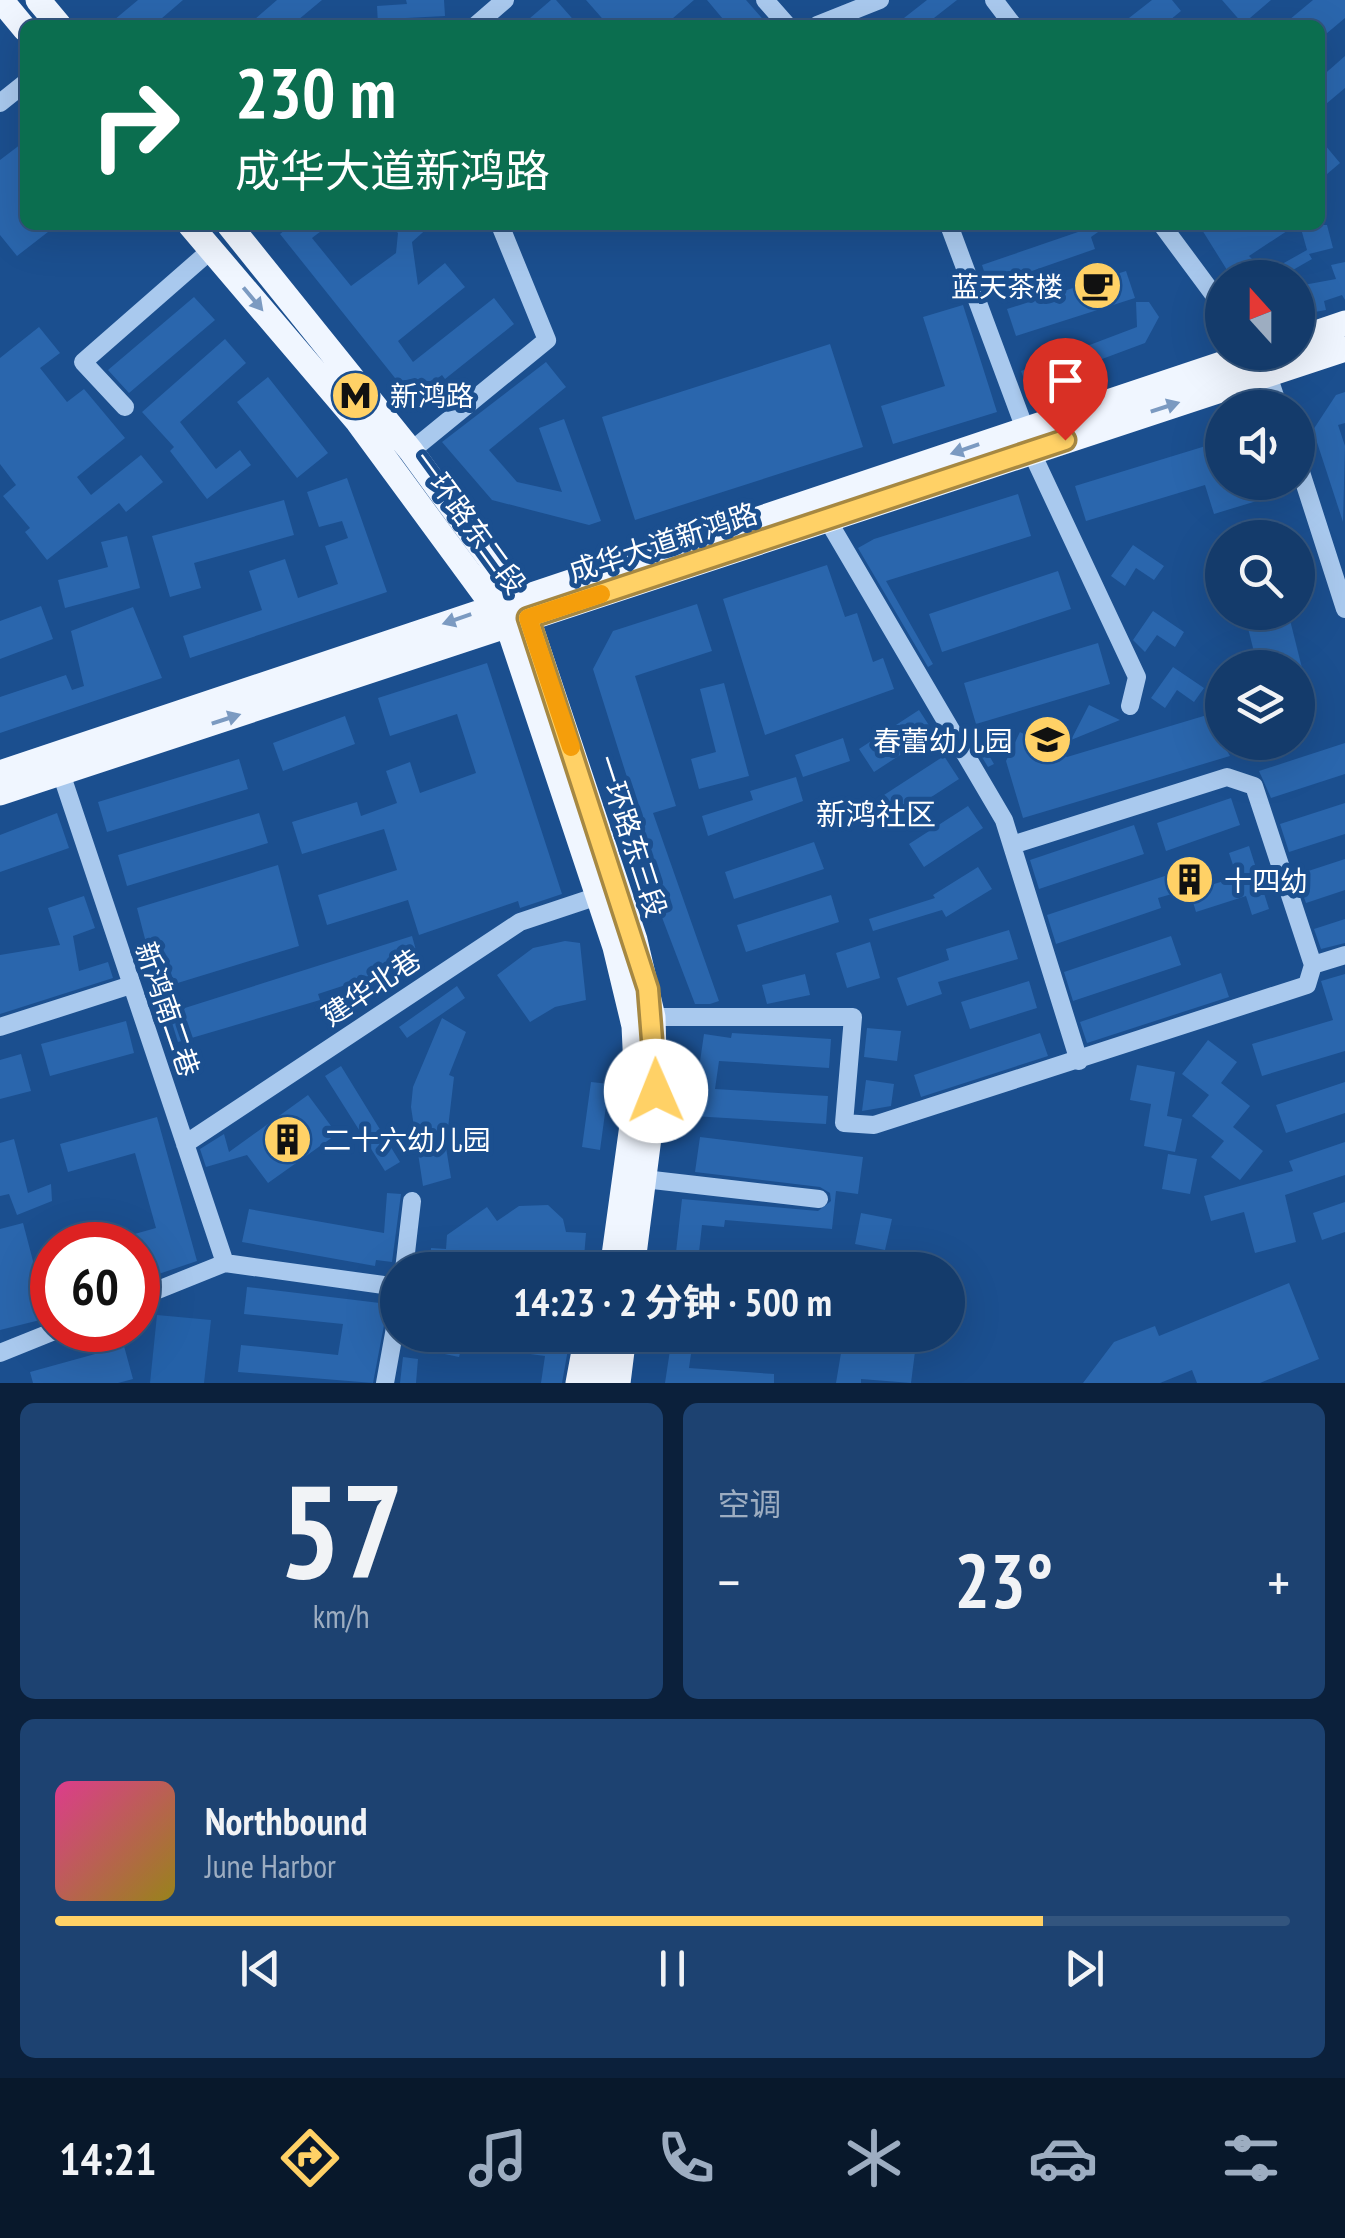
<!DOCTYPE html>
<html lang="zh">
<meta charset="utf-8">
<style>
:root{--surface:#143b6b;--page:#1d4271;--text:#f1f3f6;--muted:#9dadc1;--line:#33557e;--accent:#ffd166}
body{margin:0;font-family:"PT Sans Narrow","Noto Sans SC",sans-serif;background:var(--page);color:var(--text);height:100vh;display:flex;flex-direction:column;font-size:38px;white-space:nowrap}
*{box-sizing:border-box;margin:0}
p{font-size:32px;color:var(--muted)}
.icon{flex:none;width:55px;height:55px;fill:none;stroke:currentColor;stroke-width:2;stroke-linecap:round;stroke-linejoin:round}
.map{position:relative;height:1383px;overflow:hidden}
.details{display:flex;flex-direction:column;gap:20px;padding:20px;background:#0b203b;flex:1}
.details>*{flex:none}
.banner{position:absolute;left:20px;top:20px;width:1305px;height:210px;border-radius:15px;box-shadow:0 10px 40px #0002,0 0 0 2px var(--line);background:#0b6e4f;color:#fff;overflow:hidden}
.needle{width:65px;rotate:339deg}
.fabs{position:absolute;left:1205px;top:260px;display:grid;gap:20px}
.fabs a{display:grid;place-items:center;width:110px;height:110px;border-radius:50%;background:var(--surface);box-shadow:0 10px 40px #0002,0 0 0 2px var(--line);font-size:50px}
.speed{position:absolute;left:30px;top:1222px;display:flex;gap:20px;font-size:50px;font-weight:700;text-align:center}
.speed>*{display:grid;place-content:center;width:130px;height:130px;border-radius:50%;background:var(--surface);box-shadow:0 10px 40px #0002,0 0 0 2px var(--line);line-height:1}
.speed .limit{border:15px solid #d22;background:#fff;color:#111}
.pin{position:absolute;display:grid;place-items:center;width:85px;height:85px;color:#fff;margin:-102px -42px;border-radius:50% 50% 50% 0;rotate:-45deg;box-shadow:0 0 10px #0007}
.pin .icon{rotate:45deg}
.me{position:absolute;width:110px;margin:-55px;rotate:359deg;stroke-linejoin:round;filter:drop-shadow(0 0 8px #0008)}
.turn{display:flex;align-items:center;gap:35px;height:210px;padding:0 50px;font-size:45px}
.turn .icon{width:130px;height:130px;stroke-width:2.5}
.turn b{display:block;font-size:70px;line-height:85px}
.big{font-size:75px;font-weight:700;line-height:1.1}
.details .card{flex:1;display:flex;flex-direction:column;justify-content:center;gap:15px;min-width:0;padding:0 35px;border-radius:15px;background:var(--page)}
.details .dial{align-items:center;gap:0}
.dial b{font-size:130px;line-height:1}
.song{display:flex;align-items:center;gap:30px}
.cover{width:120px;height:120px;border-radius:15px;background:linear-gradient(135deg,hsl(330 70% 55%),hsl(50 70% 35%))}
.played{height:10px;border-radius:5px;background:linear-gradient(90deg,var(--accent) 80%,var(--line) 80%)}
.keys{display:flex;justify-content:space-around;direction:ltr}
.heat{display:flex;justify-content:space-between;align-items:center;font-size:55px;direction:ltr}
.details .tiles{flex:1;display:grid;gap:20px;grid-template-columns:1fr 1fr}
.card:last-child{grid-column:span 2}
.trip{position:absolute;left:380px;top:1252px;width:585px;height:100px;border-radius:50px;background:var(--surface);box-shadow:0 10px 40px #0002,0 0 0 2px var(--line);font-weight:700;line-height:100px;text-align:center}
.tab-bar{display:flex;height:160px;justify-content:space-around;align-items:center;background:#08182b;color:var(--muted)}
.tab-bar .icon{width:70px;height:70px}
.tab-bar .on{color:var(--accent)}
.tab-bar b{font-size:45px;color:var(--text)}
.map>svg:first-child{display:block}
</style>
<div class="map">
<svg width="1345" height="1383" viewBox="0 0 1345 1383">
<rect width="100%" height="100%" fill="#1b4f8f"/>
<!-- green -->
<path fill="#2461a8" d="M157,1315L211,1320L204,1383H150Z"/>
<!-- building -->
<path fill="#2a66ad" d="M138,0H183L154,25H108Z
M277,0H322L292,25H260L255,19Z
M406,0H444L445,16L406,18L407,25H378L377,6L407,4Z
M551,0H556L578,25H522Z
M586,0H694L665,25H608Z
M707,0H746L768,25H728Z
M927,0H957L925,25H895Z
M1152,0H1172L1181,11L1164,25H1120Z
M1222,0H1271L1243,24Z
M1313,0H1345V18L1320,39V25H1283Z
M1345,56V88L1326,104L1320,97V78Z
M1320,139L1340,163L1320,180Z
M25,141V225H57L17,256L0,235V160Z
M291,225H329L312,238L351,286L396,253L398,233L390,225H431L412,242L418,285L445,263L465,287L398,341L413,362L494,298L514,324L445,379L442,375L411,398L280,234Z
M1076,225H1108L1091,237L1095,249L989,286L982,265L1081,231Z
M1199,225H1296L1249,256L1266,273L1307,250L1300,225H1327L1333,248L1309,254L1312,259L1279,278H1232Z
M1345,262V300L1342,295L1324,301L1326,310L1298,315V286L1336,279L1331,265Z
M1126,271L1135,298L1016,336L1007,309Z
M194,297L215,320L129,393L108,370Z
M1136,302H1149L1159,317L1145,343L1027,387L1021,371L1137,327Z
M963,305L997,412L893,444L881,406L945,386L923,317Z
M39,327L60,353L40,368L67,402L84,389L125,438L77,477L91,495L141,455L163,482L126,512L119,503L47,560L25,532L30,528L3,496L16,485L0,464V358Z
M225,339L246,363L180,422L216,469L240,450L251,465L207,499L170,451L174,447L142,412Z
M830,344L863,447L635,520L602,417Z
M546,362L566,387L489,450L517,482L562,492L539,428L564,419L601,521L589,525L492,500L442,442Z
M268,377L328,453L297,478L237,402Z
M1345,392V423L1338,425L1345,446L1343,522L1313,430L1336,395Z
M1222,441V482H1255L1260,500L1214,514L1205,485L1086,521L1075,486Z
M347,478L387,592L190,658L183,636L262,610L249,571L285,559L298,598L338,584L325,546L348,538L342,521L319,527L307,492Z
M1018,494L1031,536L886,581L933,664L928,667L858,548L874,539Z
M284,500L294,535L194,563L201,588L170,597L152,536Z
M127,536L140,588L65,608L58,580L108,567L101,542Z
M1133,545L1164,566L1154,580L1136,568L1125,586L1111,576Z
M827,565L845,617L857,613L873,662L883,658L894,689L765,735L723,599Z
M1058,571L1071,609L942,652L929,614Z
M697,604L712,651L635,676L676,806L653,813L719,1001L710,1004H695L663,920L634,831L643,828L593,669L613,631Z
M41,606L53,639L0,659V621Z
M133,607L162,678L0,733V697L66,675L72,690L84,686L71,631Z
M1153,611L1184,632L1175,647L1157,635L1145,652L1133,640Z
M1244,612H1288L1302,668H1258Z
M1098,643L1110,684L976,724L964,683Z
M487,663L562,894L520,908L518,901L419,935L408,900L327,925L318,895L397,870L384,829L302,854L292,822L357,802L361,816L397,803L386,771L410,762L420,793L476,773L457,714L390,736L378,698Z
M1173,667L1204,688L1194,702L1177,690L1165,708L1151,698Z
M724,683L749,776L699,789L691,759L716,752L700,689Z
M1089,705L1120,720L1071,740Z
M919,710L934,733L874,772L859,749Z
M1217,712L1222,742L1230,756L1023,818L1006,761L1020,732L1067,757Z
M345,716L355,744L283,771L273,743Z
M843,738L850,761L803,777L795,755Z
M980,740L994,764L988,767L974,744Z
M1345,743V774L1271,798L1259,771Z
M944,756L959,779L899,818L884,795Z
M239,759L248,789L107,832L98,802Z
M796,777L803,801L708,836L702,816L753,800L750,791Z
M1231,798L1240,825L1166,851L1157,823Z
M1345,803V834L1289,852L1280,824Z
M968,806L983,828L924,867L909,844Z
M57,813L69,848L0,872V835Z
M259,813L268,843L127,886L118,855Z
M1134,825L1144,854L1039,889L1030,860Z
M814,842L824,869L734,899L725,872Z
M1249,846L1269,909L1252,915L1246,896L1196,912L1189,889L1158,898L1161,908L1056,944L1047,915L1207,862L1214,884L1237,877L1229,853Z
M1345,859V890L1306,903L1296,875Z
M278,865L299,946L158,989L137,908Z
M978,867L992,889L946,917L942,910L873,931L869,919L935,898L933,895Z
M831,895L839,922L746,952L737,925Z
M84,896L95,928L73,936L79,971L108,962L113,978L0,1014V955L60,945L48,908Z
M1345,919V943L1321,949L1314,929Z
M1009,930L1018,959L938,982L942,994L907,1006L897,978L949,960L946,949Z
M412,936L419,961L318,994L320,1000L178,1042L169,1013Z
M1171,936L1181,965L1073,1001L1064,972Z
M565,941L580,943L586,1000L555,1007L530,1022L497,975L533,948Z
M870,942L880,978L847,988L836,953Z
M1221,973L1229,997L1087,1043L1080,1022Z
M805,974L810,995L767,1004L762,985Z
M1345,974V1051L1262,1076L1252,1044L1333,1020L1321,981Z
M1029,981L1037,1008L970,1029L961,1002Z
M457,986L465,998L407,1038L399,1027Z
M442,1018L466,1032L449,1075L454,1077L448,1128L443,1129L451,1178L423,1186L411,1107L413,1087Z
M126,1021L134,1053L50,1076L41,1044Z
M867,1028L901,1031L897,1061L864,1057Z
M732,1033L831,1039L829,1068L719,1061L715,1089L828,1096L826,1124L692,1116L704,1034L731,1038Z
M1040,1033L1048,1056L921,1097L914,1075Z
M1208,1040L1237,1062L1221,1083L1250,1106L1233,1127L1263,1151L1240,1180L1211,1157L1224,1141L1192,1116L1209,1095L1182,1074Z
M21,1054L31,1091L0,1099V1060Z
M1137,1065L1175,1072L1167,1116L1182,1119L1175,1152L1144,1146L1151,1104L1130,1100Z
M341,1066L400,1162L385,1171L325,1076Z
M866,1080L894,1084L891,1106L862,1111Z
M591,1082L609,1084L600,1150L582,1147Z
M1345,1082V1113L1286,1133L1276,1105Z
M308,1095L337,1134L268,1183L247,1155L206,1167L200,1149L224,1134L229,1152Z
M157,1117L197,1261L138,1281V1245L106,1242L156,1228L135,1153L68,1172L60,1144Z
M700,1137L863,1157L858,1194L836,1191L832,1229L725,1220L724,1227L702,1225L697,1270H674L682,1199L818,1211L831,1201L830,1193L820,1187L695,1172Z
M14,1139L28,1193L51,1184L52,1201L17,1215L9,1194L0,1196V1143Z
M1345,1142V1175L1285,1195L1296,1242L1255,1253L1244,1212L1211,1221L1204,1196L1293,1171L1289,1161Z
M1168,1154L1197,1159L1190,1194L1162,1189Z
M387,1193L401,1194L392,1262L376,1260L375,1266L242,1242L249,1209L384,1233Z
M1345,1202V1232L1322,1240L1313,1213Z
M548,1205L563,1219L566,1232L586,1233L583,1270H429L431,1248L446,1249L447,1235L487,1207L497,1221L519,1206Z
M861,1213L892,1219L885,1250L855,1244Z
M23,1223L48,1318L0,1330V1229Z
M724,1256L780,1262V1270H722Z
M1289,1283L1319,1359L1260,1383H1197L1192,1370L1160,1383H1083L1114,1342L1155,1326L1159,1336Z
M247,1287L388,1304L373,1383L238,1372L241,1345L338,1355L343,1324L244,1314Z
M419,1335L570,1338L562,1383H541L545,1356L462,1345L459,1357L416,1348Z
M734,1335H803L801,1351L734,1342Z
M844,1335L916,1344L911,1383L861,1379V1383H836Z
M672,1337L693,1340L689,1368L774,1374V1383H665Z
M124,1346L133,1379L118,1383H33L30,1372Z
M403,1357L418,1359L416,1383H400Z"/>
<g fill="none" stroke-linecap="round" stroke-linejoin="round">
<!-- minor -->
<path stroke="#a9c9ee" stroke-width="18" d="M765,0L787,25
M994,0L1013,25
M476,25L505,0
M817,25L880,0
M0,103L25,83
M949,225L1025,429
M1162,225L1222,306
M1265,366L1279,408
M125,407L83,362L211,250
M411,451L547,340L500,225
M1031,451L1137,677L1130,706
M1298,463L1345,609
M827,519L1004,820L1079,1061
M61,773L225,1263
M1012,845L1227,777L1254,786L1313,965
M653,1017H853L844,1123L874,1125L1307,985L1313,965L1345,955
M0,1027L131,985
M185,1144L520,922L598,896
M644,1179L819,1199
M404,1270L412,1201
M138,1298L225,1263L398,1287
M0,1353L57,1330
M385,1383L398,1311"/>
<!-- major -->
<path stroke="#f0f6ff" stroke-width="25" d="M1,0L25,29
M38,0L59,25
M190,225L358,422L508,626L615,947L634,1026L637,1089L612,1270
M229,225L411,451L519,599L528,619L635,940L653,1017L655,1091L632,1270
M1298,339L1345,323
M0,773L1257,352
M0,793L1345,349
M578,1383L587,1335
M598,1383L604,1335
M618,1383L624,1335"/>
</g>
<!-- one-way arrows -->
<defs><path id="oneway-solid" d="M-6-.8H1V-3.2L6.5 0L1 3.2V.8H-6Z" transform="scale(2.5)"/></defs>
<g fill="#7b9ac1">
<use href="#oneway-solid" transform="translate(253 299) rotate(50)"/>
<use href="#oneway-solid" transform="translate(1165 407) rotate(-18)"/>
<use href="#oneway-solid" transform="translate(965 449) rotate(161)"/>
<use href="#oneway-solid" transform="translate(457 619) rotate(161)"/>
<use href="#oneway-solid" transform="translate(226 719) rotate(-18)"/>
</g>
<g fill="none" stroke-linecap="round" stroke-linejoin="round">
<defs>
<path id="route" d="M656,1091L648,989L528,618L1065,440"/>
</defs>
<!-- route casing -->
<use href="#route" stroke="#a68842" stroke-width="25"/>
<!-- route -->
<use href="#route" stroke="#ffd166" stroke-width="18"/>
<!-- slow -->
<path stroke="#f59e0b" stroke-width="18" d="M571,747L528,618L601,594"/>
</g>
<!-- icons -->
<defs>
<symbol id="cafe-disc" viewBox="-11 -11 22 22"><circle r="9.5" fill="#ffd166" stroke="#1b4f8f"/><path d="M-5.5-4.5H6V0H3Q3 3.5 0 3.5H-2.5Q-5.5 3.5-5.5 0ZM3-3.2v2h1.7v-2ZM-6 4.5H4V6H-6Z" fill="#111"/></symbol>
<symbol id="metro-disc" viewBox="-11 -11 22 22"><circle r="9.5" fill="#ffd166" stroke="#1b4f8f"/><path d="M-5.5 5V-5H-3L0 0L3-5H5.5V5H3V-.5L0 4L-3-.5V5Z" fill="#111"/></symbol>
<symbol id="school-disc" viewBox="-11 -11 22 22"><circle r="9.5" fill="#ffd166" stroke="#1b4f8f"/><path d="M0-5L7-2L0 1L-7-2ZM-4 1L0 2.5L4 1V4Q0 6-4 4Z" fill="#111"/></symbol>
<symbol id="building-disc" viewBox="-11 -11 22 22"><circle r="9.5" fill="#ffd166" stroke="#1b4f8f"/><path d="M-4-6H4V6H1V3H-1V6H-4ZM-2.5-4.3h1.7v1.8h-1.7ZM.8-4.3h1.7v1.8H.8ZM-2.5-1h1.7V.8h-1.7ZM.8-1h1.7V.8H.8Z" fill="#111"/></symbol>
</defs>
<g fill-rule="evenodd">
<use href="#cafe-disc" x="1070" y="258" width="55" height="55"/>
<use href="#metro-disc" x="328" y="368" width="55" height="55"/>
<use href="#school-disc" x="1020" y="712" width="55" height="55"/>
<use href="#building-disc" x="1162" y="852" width="55" height="55"/>
<use href="#building-disc" x="260" y="1112" width="55" height="55"/>
</g>
<g text-anchor="middle" dominant-baseline="central" stroke-width="10" stroke-linejoin="round" paint-order="stroke">
<!-- poi labels -->
<g font-size="28" fill="#fff" stroke="#1b4f8f" text-anchor="start">
<text x="1063" y="286" text-anchor="end">蓝天茶楼</text>
<text x="390" y="395">新鸿路</text>
<text x="1013" y="740" text-anchor="end">春蕾幼儿园</text>
<text x="1224" y="880">十四幼</text>
<text x="323" y="1139">二十六幼儿园</text>
</g>
<!-- street labels -->
<g font-size="28" fill="#fff" stroke="#1b4f8f">
<text transform="translate(470 522) rotate(54)">一环路东二段</text>
<text transform="translate(663 542) rotate(-18)">成华大道新鸿路</text>
<text transform="translate(632 836) rotate(72)">一环路东三段</text>
<text transform="translate(371 987) rotate(-34)">建华北巷</text>
<text transform="translate(168 1009) rotate(71)">新鸿南二巷</text>
</g>
<!-- neighbourhood labels -->
<g font-size="30" fill="#fff" stroke="#1b4f8f">
<text x="876" y="813">新鸿社区</text>
</g>
</g>
</svg>
<div class="fabs">
<a><svg class="needle" viewBox="-14 -14 28 28"><path d="M0-13l5 13h-10z" fill="#e53935"/><path d="M0 13l5-13h-10z" fill="#9dadc1"/></svg></a>
<a><svg class="icon" aria-label="sound" viewBox="0 0 24 24"><path d="M4 9h4l5-4v14l-5-4H4zM17 9q2 3 0 6"/></svg></a>
<a><svg class="icon" aria-label="search" viewBox="0 0 24 24"><circle cx="10" cy="10" r="6"/><path d="M15 15l6 6"/></svg></a>
<a><svg class="icon" aria-label="layers" viewBox="0 0 24 24"><path d="M12 4l9 5-9 5-9-5zM3 14l9 5 9-5"/></svg></a>
</div>
<div class="speed"><div class="limit">60</div></div>
<div class="pin" style="left:1065px;top:440px;background:#d93025"><svg class="icon" aria-label="arrive" viewBox="0 0 24 24"><path d="M6 21V4h12l-3 4 3 4H6"/></svg></div>
<svg class="me" style="left:656px;top:1091px" viewBox="-20 -20 40 40"><circle r="19" fill="#fff"/><path d="M0-13L10 11 0 6-10 11z" fill="#ffd166"/></svg>
<div class="trip">14:23 · 2 分钟 · 500 m</div>
<div class="banner">
<div class="turn"><svg class="icon" aria-label="right" viewBox="0 0 24 24"><path d="M7 20v-9h11M14 6l5 5-5 5"/></svg><div><b>230 m</b>成华大道新鸿路</div></div>
</div>
</div>
<section class="details">
<div class="tiles">
<div class="card dial"><b>57</b><p>km/h</p></div>
<div class="card"><p>空调</p>
<div class="heat"><a>−</a><b class="big">23°</b><a>+</a></div>
</div>
<div class="card">
<div class="song"><i class="cover"></i><div><b>Northbound</b><p>June Harbor</p></div></div>
<div class="played"></div>
<div class="keys"><svg class="icon" aria-label="previous" viewBox="0 0 24 24"><path d="M18 5L8 12l10 7zM5 5v14"/></svg><svg class="icon" aria-label="pause" viewBox="0 0 24 24"><path d="M8 5v14M16 5v14"/></svg><svg class="icon" aria-label="next" viewBox="0 0 24 24"><path d="M6 5l10 7-10 7zM19 5v14"/></svg></div>
</div>
</div>
</section>
<nav class="tab-bar">
<b>14:21</b>
<svg class="icon on" aria-label="directions" viewBox="0 0 24 24"><path d="M12 3l9 9-9 9-9-9zM9 14v-3h6M13 9l2 2-2 2"/></svg>
<svg class="icon" aria-label="music" viewBox="0 0 24 24"><path d="M9 18V5l10-2v13"/><circle cx="6" cy="18" r="3"/><circle cx="16" cy="16" r="3"/></svg>
<svg class="icon" aria-label="phone" viewBox="0 0 24 24"><path d="M5 4h4l2 5-3 2q2 4 5 5l2-3 5 2v4C11 20 4 13 5 4z"/></svg>
<svg class="icon" aria-label="climate" viewBox="0 0 24 24"><path d="M12 3v18M4 7l16 10M4 17L20 7"/></svg>
<svg class="icon" aria-label="car" viewBox="0 0 24 24"><path d="M5 17H2v-5l4-1 3-4h7l3 4 3 1v5h-3M9 17h6M6 11h13"/><circle cx="7" cy="17" r="2"/><circle cx="17" cy="17" r="2"/></svg>
<svg class="icon" aria-label="filters" viewBox="0 0 24 24"><path d="M4 7h16M4 17h16"/><circle cx="9" cy="7" r="2"/><circle cx="15" cy="17" r="2"/></svg>
</nav>
